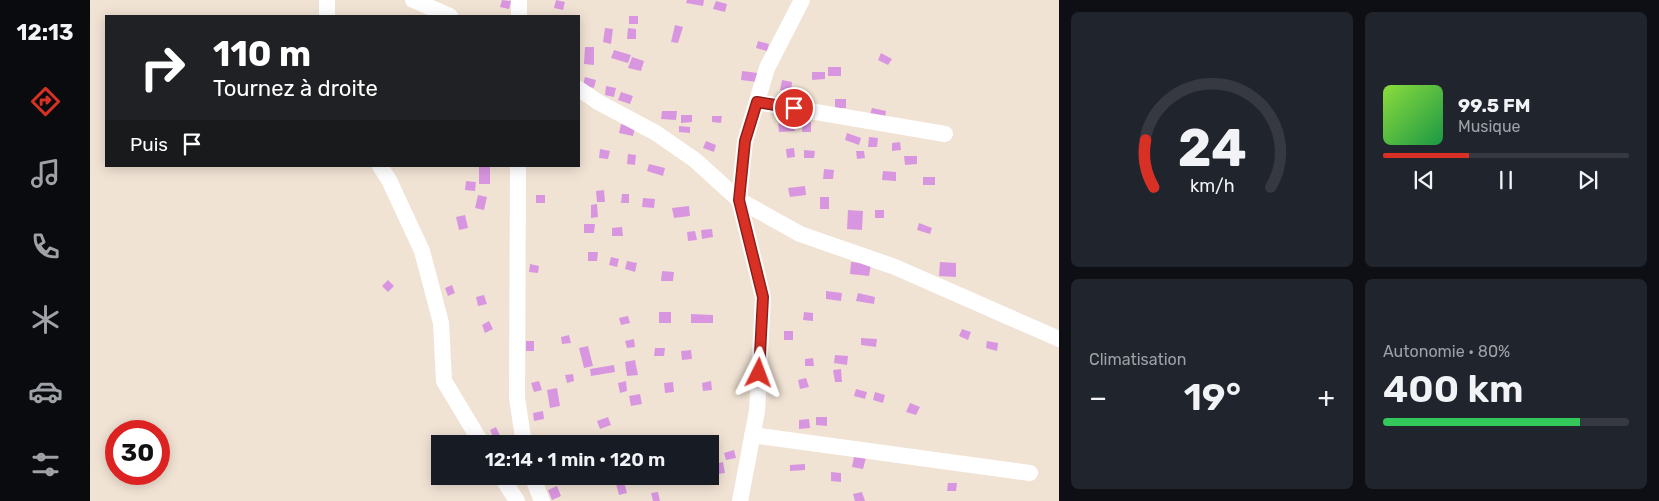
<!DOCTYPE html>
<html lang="fr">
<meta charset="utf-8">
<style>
:root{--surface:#171b24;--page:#20242c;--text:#f1f3f6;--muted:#9ea1a6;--line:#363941;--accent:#d93025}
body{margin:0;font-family:Rubik,sans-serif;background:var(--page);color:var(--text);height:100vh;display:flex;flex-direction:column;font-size:19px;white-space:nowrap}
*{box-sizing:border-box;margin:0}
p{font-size:16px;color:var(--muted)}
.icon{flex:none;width:28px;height:28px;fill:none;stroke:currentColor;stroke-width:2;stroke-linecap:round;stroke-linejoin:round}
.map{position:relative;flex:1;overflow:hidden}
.sheet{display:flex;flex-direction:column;gap:12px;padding:12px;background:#0d0f14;width:600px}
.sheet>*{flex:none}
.top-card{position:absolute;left:15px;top:15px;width:475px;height:152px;border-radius:0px;box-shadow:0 2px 12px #0003;background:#202124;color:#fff;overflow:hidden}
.speed{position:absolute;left:15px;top:420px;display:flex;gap:10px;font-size:25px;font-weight:700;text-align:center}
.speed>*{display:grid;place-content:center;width:65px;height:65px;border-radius:50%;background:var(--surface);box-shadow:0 2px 12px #0003;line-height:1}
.speed .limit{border:8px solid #d22;background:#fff;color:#111}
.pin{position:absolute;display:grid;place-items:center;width:42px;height:42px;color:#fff;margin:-21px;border:2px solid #fff;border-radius:50%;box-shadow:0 1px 5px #0007}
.me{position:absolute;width:55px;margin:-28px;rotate:3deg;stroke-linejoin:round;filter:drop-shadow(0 0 4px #0008)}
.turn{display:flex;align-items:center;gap:18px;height:105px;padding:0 25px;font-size:22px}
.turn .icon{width:65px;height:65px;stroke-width:2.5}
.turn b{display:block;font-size:35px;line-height:42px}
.then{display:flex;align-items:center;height:48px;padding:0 25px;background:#0003;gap:10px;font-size:19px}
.big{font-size:38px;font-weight:600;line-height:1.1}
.sheet .card{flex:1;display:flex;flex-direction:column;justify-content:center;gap:8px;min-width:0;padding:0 18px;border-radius:8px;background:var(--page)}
.sheet .dial{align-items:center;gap:0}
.dial svg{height:130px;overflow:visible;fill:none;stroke:var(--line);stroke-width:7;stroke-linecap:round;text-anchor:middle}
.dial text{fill:var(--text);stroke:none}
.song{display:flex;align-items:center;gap:15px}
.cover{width:60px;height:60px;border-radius:8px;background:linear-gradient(135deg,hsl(90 70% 55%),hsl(140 70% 35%))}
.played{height:5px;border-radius:2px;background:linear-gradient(90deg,var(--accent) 35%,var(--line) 35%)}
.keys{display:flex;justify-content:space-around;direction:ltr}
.heat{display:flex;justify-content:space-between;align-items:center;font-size:28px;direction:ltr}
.charge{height:8px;border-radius:4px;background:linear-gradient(90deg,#34c759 80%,var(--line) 0)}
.sheet .tiles{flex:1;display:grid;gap:12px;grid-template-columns:repeat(2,1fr)}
.trip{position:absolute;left:341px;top:435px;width:288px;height:50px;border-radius:0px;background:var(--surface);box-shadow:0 2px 12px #0003;font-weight:600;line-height:50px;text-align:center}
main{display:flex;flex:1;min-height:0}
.tabs{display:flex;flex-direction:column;width:90px;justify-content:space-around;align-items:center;background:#090b0e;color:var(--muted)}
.tabs .icon{width:35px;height:35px}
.tabs .on{color:var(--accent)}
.tabs b{font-size:22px;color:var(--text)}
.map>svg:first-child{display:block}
</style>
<main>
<nav class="tabs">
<b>12:13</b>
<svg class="icon on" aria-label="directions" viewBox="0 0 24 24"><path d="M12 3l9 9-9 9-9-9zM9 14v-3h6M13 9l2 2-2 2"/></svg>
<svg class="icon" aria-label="music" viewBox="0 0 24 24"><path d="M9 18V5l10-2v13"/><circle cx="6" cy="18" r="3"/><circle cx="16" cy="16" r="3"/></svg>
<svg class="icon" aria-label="phone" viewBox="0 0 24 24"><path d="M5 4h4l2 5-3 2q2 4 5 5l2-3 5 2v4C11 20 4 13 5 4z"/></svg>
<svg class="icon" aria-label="climate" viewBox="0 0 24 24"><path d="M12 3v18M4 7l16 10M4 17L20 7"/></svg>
<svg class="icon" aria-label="car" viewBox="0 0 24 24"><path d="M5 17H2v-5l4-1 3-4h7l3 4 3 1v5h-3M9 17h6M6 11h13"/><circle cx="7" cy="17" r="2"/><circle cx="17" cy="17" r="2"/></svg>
<svg class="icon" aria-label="filters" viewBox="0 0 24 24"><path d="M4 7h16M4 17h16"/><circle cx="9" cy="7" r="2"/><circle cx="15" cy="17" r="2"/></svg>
</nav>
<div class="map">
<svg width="969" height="501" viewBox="0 0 969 501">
<rect width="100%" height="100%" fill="#f1e3d4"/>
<!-- building -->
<path fill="#d996e0" d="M412,0L421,1L419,9L410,7Z
M466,0L475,2L473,10L464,8Z
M597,0H614L613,6L596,3Z
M626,1L637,4L635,12L623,9Z
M539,16H548V24H539Z
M585,25L593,27L588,43L581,42Z
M515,28L523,29L521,44L513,42Z
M538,28L546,29V39H537Z
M668,41L679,44L677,51L666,48Z
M495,47H504V65L494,64Z
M524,50L541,55L538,63L521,58Z
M791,53L802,59L798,65L788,60Z
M542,57L554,61L551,71L538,68Z
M738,67H751V76H738Z
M652,71L668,73L667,82L651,80Z
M722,72H735V79L722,80Z
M495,77L506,80L504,88L493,85Z
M692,80L702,82L701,92L690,90Z
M516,86L526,88L524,97L515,95Z
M531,92L543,96L540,104L528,100Z
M745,99H756V108H745Z
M782,108L796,111L795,118L780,115Z
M572,111H587L586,120L571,119Z
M591,115H602V122L591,123Z
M622,116H632L631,123L622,122Z
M704,122L705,131L689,132L688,124Z
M713,122H721V132H712Z
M531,124L545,128L543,136L529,133Z
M589,126L600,127V133L589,132Z
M757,133L771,138L769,145L755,140Z
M779,137L788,138L787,147H778Z
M616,141L626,145L624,152L613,148Z
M810,142L811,150L802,151V143Z
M704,148L705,157L697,158L696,149Z
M510,149L520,151L518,159L509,158Z
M714,150L725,151L724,158H714Z
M766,151H774L775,158L767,159Z
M538,154L546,155L545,165L537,164Z
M814,156H827V164L815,165Z
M559,164L575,168L573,176L557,171Z
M389,166L400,167V184H389Z
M734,169L744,170L743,179H733Z
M793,171L806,172V181L792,180Z
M833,177H845V185H833Z
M376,181L386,182L385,191L375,190Z
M715,186L716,195L700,197L698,188Z
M514,190L515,202H507L506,191Z
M532,194H539V203H531Z
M388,195L397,197L394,210L385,208Z
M446,195H455V203H446Z
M730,197H739V209H730Z
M553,198L565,199L564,208L552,207Z
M507,204L508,217L501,218V205Z
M599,206L600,216L584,218L582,208Z
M758,210L773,211L772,230L757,229Z
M785,210H794V218H785Z
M375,215L378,228L369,230L366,217Z
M829,223L842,228L840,234L827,230Z
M494,224H505L504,233H494Z
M532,227L533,236H522V228Z
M622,229L623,237L612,239L611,230Z
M605,231L607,240L598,241L597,232Z
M498,252H508L507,261H498Z
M521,257L529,259L527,267L519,265Z
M537,261L547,263L545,272L535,269Z
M761,262L781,264L779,276L760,274Z
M850,262L866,263V277L849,276Z
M440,264L449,266L448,273L439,272Z
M572,271L584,272L583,281H571Z
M298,280L304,286L298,292L292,286Z
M362,285L365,293L358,296L355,288Z
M736,291L752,293L751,301L736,299Z
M768,293L785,297L784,304L766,301Z
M394,295L397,304L388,306L386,297Z
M569,312H581V323H569Z
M714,312L723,313V321L713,320Z
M601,314L623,315V323H601Z
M538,316L540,323L531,325L529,318Z
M399,321L403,329L395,333L392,325Z
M872,329L881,332L878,340L869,336Z
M694,331H703V340H694Z
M479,335L481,343L472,344L471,337Z
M771,338L787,339L786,347L771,345Z
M544,339L545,347L537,348L535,341Z
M436,341H444V351H436Z
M897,341L908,343L907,351L896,348Z
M498,346L503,366L494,368L489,348Z
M565,348H575L574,356H564Z
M601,350L602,359L592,360L591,351Z
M745,355L758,356L757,365L744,363Z
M723,358L724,366H715V359Z
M545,360L548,375L537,376L535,362Z
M524,365L525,372L501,376L500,369Z
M751,369L752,382H745L743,370Z
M483,374L484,381L477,383L475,375Z
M716,378L719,387L710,389L708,380Z
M449,381L452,390L444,392L441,383Z
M536,381L537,391L530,393L528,383Z
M621,381L622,390L613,391L612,383Z
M583,382L584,392L575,393L574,383Z
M467,388L470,406L460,408L457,390Z
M766,389L777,392L775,399L764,396Z
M785,392L795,395L793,403L783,400Z
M550,394L552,404L541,406L539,396Z
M820,403L830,407L826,415L816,412Z
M453,411L454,419L444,421L443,413Z
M518,417L521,425L510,429L507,421Z
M726,417H737V426L726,425Z
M719,419L720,428L709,429V420Z
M406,427L413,442L409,444H406L400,430Z
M644,450L646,458L636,460L634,453Z
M765,451L777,454L773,469L762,467Z
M633,462L635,473L628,474L625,464Z
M715,464V470L700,471V465Z
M741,472L751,473V482L741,481Z
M534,482L537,493L529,495L526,484Z
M858,483H867L866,491H857Z
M467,486L471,496L462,500L458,490Z
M568,492L570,501H563L561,493Z
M772,492L775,501H765L763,494Z"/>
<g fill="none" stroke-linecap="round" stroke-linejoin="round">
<!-- minor -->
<path stroke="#fff" stroke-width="16" d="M237,0V16
M323,0L360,16
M429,16V0
M489,89L508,102L566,133L605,160L649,200L710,234L805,267L969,339
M667,102L855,134
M290,166L299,180L332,251L351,323L354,381L392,444
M428,166L427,398L434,444
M662,435L940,473
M411,476L427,501
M442,476L452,501
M650,501L667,411L673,297L649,200L655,141L677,68L712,0"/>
</g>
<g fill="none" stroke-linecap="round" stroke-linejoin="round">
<defs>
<path id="route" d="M669,373L673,297L649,200L655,141L667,102L704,108"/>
</defs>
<!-- route casing -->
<use href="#route" stroke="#8d1f18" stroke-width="12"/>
<!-- route -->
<use href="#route" stroke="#d93025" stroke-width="9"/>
</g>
</svg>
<div class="speed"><div class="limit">30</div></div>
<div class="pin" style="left:704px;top:108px;background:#d93025"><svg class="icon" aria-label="arrive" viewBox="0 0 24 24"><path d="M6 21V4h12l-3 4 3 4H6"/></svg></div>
<svg class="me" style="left:669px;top:373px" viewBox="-20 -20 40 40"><path d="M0-17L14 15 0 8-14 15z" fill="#d93025" stroke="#fff" stroke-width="4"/></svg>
<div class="trip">12:14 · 1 min · 120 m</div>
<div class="top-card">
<div class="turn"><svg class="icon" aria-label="right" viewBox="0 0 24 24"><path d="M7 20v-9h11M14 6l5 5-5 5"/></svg><div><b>110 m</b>Tournez à droite</div></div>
<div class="then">Puis<svg class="icon" aria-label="arrive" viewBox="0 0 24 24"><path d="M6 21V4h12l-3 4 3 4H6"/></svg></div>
</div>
</div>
<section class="sheet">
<div class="tiles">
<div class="card dial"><svg viewBox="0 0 100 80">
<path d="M14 69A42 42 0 1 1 86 69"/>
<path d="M14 69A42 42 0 0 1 9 40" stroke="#d93025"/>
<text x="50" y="56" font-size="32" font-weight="700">24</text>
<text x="50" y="72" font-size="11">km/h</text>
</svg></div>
<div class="card">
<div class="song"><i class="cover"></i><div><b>99.5 FM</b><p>Musique</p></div></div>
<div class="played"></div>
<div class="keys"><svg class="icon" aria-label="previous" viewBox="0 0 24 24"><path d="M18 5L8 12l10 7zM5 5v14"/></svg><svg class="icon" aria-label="pause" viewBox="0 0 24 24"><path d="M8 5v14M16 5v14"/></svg><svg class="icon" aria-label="next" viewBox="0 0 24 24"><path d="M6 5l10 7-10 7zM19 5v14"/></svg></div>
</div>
<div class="card"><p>Climatisation</p>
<div class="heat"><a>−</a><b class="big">19°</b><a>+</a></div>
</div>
<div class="card"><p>Autonomie · 80%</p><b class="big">400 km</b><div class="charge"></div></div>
</div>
</section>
</main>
